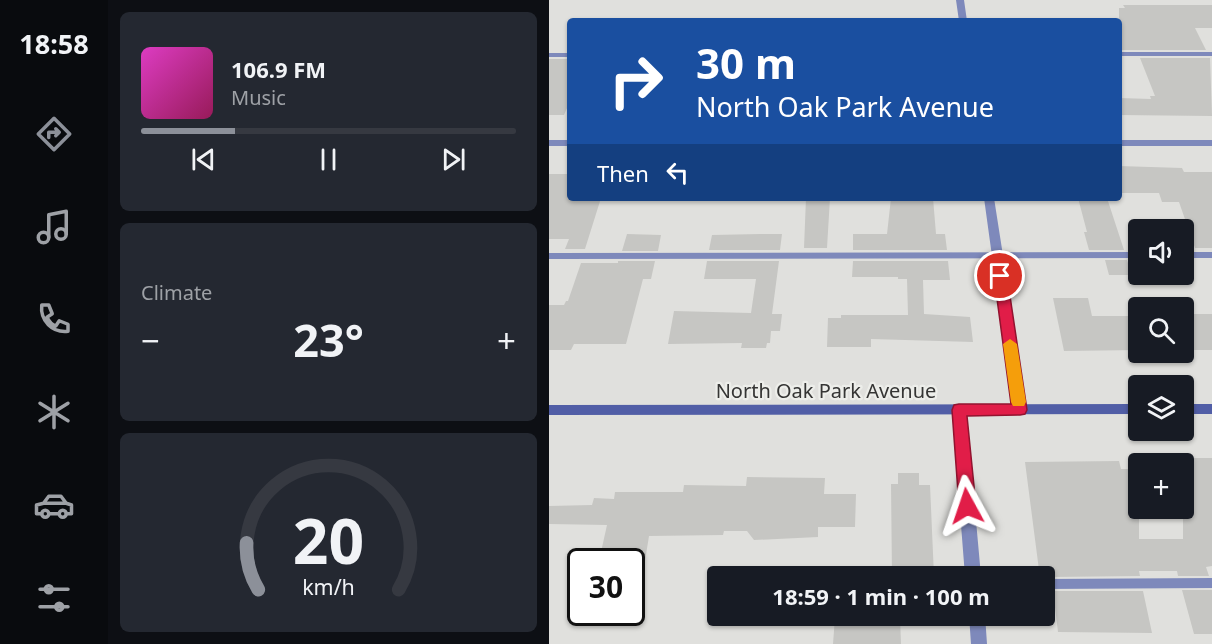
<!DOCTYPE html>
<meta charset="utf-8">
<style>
:root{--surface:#171b24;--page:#242831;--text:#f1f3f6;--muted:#9ea1a6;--line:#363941;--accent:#8c9099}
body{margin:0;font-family:"Noto Sans",sans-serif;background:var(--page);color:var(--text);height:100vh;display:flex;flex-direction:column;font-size:22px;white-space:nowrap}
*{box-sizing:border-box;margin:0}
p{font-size:20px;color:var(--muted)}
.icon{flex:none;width:33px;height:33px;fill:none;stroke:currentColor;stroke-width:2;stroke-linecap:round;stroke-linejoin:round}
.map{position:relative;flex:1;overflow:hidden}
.panel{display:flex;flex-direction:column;gap:12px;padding:12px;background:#0d0f14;width:441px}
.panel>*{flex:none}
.hud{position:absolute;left:18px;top:18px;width:555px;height:183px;border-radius:6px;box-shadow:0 2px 4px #0004;background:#1a4fa0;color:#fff;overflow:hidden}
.tools{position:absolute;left:579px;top:219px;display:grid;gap:12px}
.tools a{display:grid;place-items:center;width:66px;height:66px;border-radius:6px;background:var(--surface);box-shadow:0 2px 4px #0004;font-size:30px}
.speed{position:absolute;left:18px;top:548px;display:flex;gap:12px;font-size:30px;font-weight:700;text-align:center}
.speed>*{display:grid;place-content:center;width:78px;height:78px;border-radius:50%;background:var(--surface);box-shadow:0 2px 4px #0004;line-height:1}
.speed .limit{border:3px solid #111;border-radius:9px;background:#fff;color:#111}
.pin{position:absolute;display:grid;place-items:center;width:51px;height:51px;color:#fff;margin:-26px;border:3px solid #fff;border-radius:50%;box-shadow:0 2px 6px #0007}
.me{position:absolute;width:66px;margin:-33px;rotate:355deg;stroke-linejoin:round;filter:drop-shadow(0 0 4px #0008)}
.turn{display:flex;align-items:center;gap:21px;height:126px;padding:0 30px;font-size:27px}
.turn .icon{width:78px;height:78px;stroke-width:2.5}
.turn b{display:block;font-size:42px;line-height:51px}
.then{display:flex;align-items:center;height:57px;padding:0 30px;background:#0003;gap:12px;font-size:22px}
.big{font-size:45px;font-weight:700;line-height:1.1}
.panel .tile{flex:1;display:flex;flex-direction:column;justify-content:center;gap:9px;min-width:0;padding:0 21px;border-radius:9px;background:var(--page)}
.panel .dial{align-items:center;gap:0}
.dial svg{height:156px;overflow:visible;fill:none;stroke:var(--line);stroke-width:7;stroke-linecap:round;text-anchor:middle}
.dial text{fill:var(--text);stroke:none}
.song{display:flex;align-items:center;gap:18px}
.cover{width:72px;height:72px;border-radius:9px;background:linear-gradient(135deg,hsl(310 70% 55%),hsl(330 70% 35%))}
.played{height:6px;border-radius:3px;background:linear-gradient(90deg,var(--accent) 25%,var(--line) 25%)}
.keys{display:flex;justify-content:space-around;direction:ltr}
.heat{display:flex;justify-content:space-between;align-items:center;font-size:33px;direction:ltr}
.trip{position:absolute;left:158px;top:566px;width:348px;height:60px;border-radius:6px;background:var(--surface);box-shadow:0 2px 4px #0004;font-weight:700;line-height:60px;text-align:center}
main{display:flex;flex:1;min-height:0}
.tabs{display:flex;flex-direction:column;width:108px;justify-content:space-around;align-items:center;background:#090b0e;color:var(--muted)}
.tabs .icon{width:42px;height:42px}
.tabs .on{color:var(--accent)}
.tabs b{font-size:27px;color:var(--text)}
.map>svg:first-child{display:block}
</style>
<main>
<nav class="tabs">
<b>18:58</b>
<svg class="icon on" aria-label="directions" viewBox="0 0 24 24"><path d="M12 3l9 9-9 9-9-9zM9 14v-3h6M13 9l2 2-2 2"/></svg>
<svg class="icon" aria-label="music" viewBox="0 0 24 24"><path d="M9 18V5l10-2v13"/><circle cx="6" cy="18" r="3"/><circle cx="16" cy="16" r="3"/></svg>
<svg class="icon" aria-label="phone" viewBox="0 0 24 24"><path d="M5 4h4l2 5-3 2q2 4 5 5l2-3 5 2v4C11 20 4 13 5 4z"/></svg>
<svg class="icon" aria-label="climate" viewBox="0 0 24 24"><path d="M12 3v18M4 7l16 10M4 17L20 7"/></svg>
<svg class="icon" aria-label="car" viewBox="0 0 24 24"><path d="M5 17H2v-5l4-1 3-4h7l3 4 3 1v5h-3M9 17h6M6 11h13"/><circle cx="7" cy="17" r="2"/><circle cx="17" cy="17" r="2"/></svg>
<svg class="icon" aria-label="filters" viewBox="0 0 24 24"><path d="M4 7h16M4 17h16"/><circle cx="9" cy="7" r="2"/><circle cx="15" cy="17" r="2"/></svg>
</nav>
<section class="panel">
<div class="tile">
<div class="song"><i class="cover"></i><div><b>106.9 FM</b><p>Music</p></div></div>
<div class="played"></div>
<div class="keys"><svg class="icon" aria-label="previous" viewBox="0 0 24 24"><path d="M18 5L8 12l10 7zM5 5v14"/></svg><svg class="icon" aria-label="pause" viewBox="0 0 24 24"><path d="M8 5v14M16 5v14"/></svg><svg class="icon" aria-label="next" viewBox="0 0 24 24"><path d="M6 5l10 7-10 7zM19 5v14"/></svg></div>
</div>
<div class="tile"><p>Climate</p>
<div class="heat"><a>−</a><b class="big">23°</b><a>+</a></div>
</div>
<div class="tile dial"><svg viewBox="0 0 100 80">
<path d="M14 69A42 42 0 1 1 86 69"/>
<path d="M14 69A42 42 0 0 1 8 45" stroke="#8c9099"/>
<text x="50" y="56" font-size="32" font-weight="700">20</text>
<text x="50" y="72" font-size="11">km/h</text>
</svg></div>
</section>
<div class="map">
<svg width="663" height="644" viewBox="0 0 663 644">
<rect width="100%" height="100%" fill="#e0e0dd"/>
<!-- building -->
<path fill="#c6c6c3" d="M574,5H663V28H646L657,50H570V8H576Z
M591,58H661L663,116L570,115V98L602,99L601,96H606Z
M0,59H21V101L15,115H0Z
M570,166L633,168L635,172H663V248H646L630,202H613L610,193H570Z
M0,174H21V198H52L36,249H16L20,239H0Z
M257,198H281L278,248H255Z
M342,198H384L387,234H396L398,250H304V234H338Z
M529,198H558L575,250H540L535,232H538Z
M78,234L112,235L109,251H73Z
M211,234H233L231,250H160L163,235Z
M556,260H578L583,275H560Z
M69,261H106L102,279H94L77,344H25L22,350H0V305H15L17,301H19L32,263H69Z
M158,261H230L223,314H233L231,331H222L221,343H218L217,348H192L193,343L119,344L125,311L202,313L207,279H155Z
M304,261H399L401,280H374L375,314L421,317L424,342L322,339V347H278L279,318H292V315H359L358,279H349V277H303Z
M504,298H539L543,316H590V350L515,351Z
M634,314H663V350H634Z
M634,458H663V566L657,567L660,576H629L628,571H590L591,576L502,577L501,570H490L476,462L570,461L572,469H590V539H634Z
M349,473H370V485H381L385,576H343L342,484H349Z
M198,477L276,478L275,494H307L306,527H269V537L205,540L198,531H175L174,535L100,536L96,561H50L58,525L0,524V506L43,505L45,498L65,499L66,492H134L135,485L197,486Z
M633,590H663V634H645Z
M504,591H594L603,633L509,632Z
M286,617L351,618L352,644H284Z"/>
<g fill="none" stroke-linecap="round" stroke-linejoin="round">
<!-- lane -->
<path fill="#7e89bb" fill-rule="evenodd" d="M570,52H663V56H570Z
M0,53H21V57H0Z
M590,252V258L0,259V253Z
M634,252H663V258H634Z
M663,578V588L495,589V579Z"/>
<!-- street -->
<path fill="#7e89bb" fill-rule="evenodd" d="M407,0H415L418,21H410Z
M0,140H21V146H0Z
M570,140H663V146H570Z
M435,198H445L478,409L476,413L471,414L466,413L464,409Z
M410,405L415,406L417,410L432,576H416L403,410L405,406Z
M420,615H436L438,644H422Z"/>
<!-- secondary -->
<path fill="#515ea6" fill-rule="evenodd" d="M590,404V414L0,415V405Z
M634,404H663V414H634Z"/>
</g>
<!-- route -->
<path fill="#e11d48" stroke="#92132f" stroke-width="1.5" d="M451,272L458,276L478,410L476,414L471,415L418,416L427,506L424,511L418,513L413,511L410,506L403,410L405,405L410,404H462L445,276Z"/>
<!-- slow -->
<path fill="#f59e0b" d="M461,339L468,344L477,402L475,406H464L462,402L454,344Z"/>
<g text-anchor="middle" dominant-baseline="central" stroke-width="4.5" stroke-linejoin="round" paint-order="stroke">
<!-- street labels -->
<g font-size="20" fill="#353534" stroke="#edeeea">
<text x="277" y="390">North Oak Park Avenue</text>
</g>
</g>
</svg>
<div class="tools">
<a><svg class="icon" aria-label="sound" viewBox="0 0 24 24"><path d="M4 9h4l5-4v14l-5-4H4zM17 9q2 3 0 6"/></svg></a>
<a><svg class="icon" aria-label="search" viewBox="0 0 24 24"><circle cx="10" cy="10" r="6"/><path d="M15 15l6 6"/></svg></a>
<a><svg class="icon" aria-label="layers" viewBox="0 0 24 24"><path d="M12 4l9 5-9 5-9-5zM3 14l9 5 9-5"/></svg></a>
<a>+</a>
</div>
<div class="speed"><div class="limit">30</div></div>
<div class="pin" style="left:451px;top:276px;background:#d93025"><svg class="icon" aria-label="arrive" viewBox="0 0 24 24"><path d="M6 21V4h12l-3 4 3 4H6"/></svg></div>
<svg class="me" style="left:418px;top:506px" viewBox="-20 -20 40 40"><path d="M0-17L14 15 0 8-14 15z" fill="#e11d48" stroke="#fff" stroke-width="4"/></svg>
<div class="trip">18:59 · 1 min · 100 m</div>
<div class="hud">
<div class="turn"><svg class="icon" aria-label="right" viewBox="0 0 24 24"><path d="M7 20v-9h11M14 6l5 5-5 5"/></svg><div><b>30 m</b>North Oak Park Avenue</div></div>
<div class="then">Then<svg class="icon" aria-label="left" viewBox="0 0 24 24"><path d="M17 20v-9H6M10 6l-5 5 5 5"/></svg></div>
</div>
</div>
</main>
